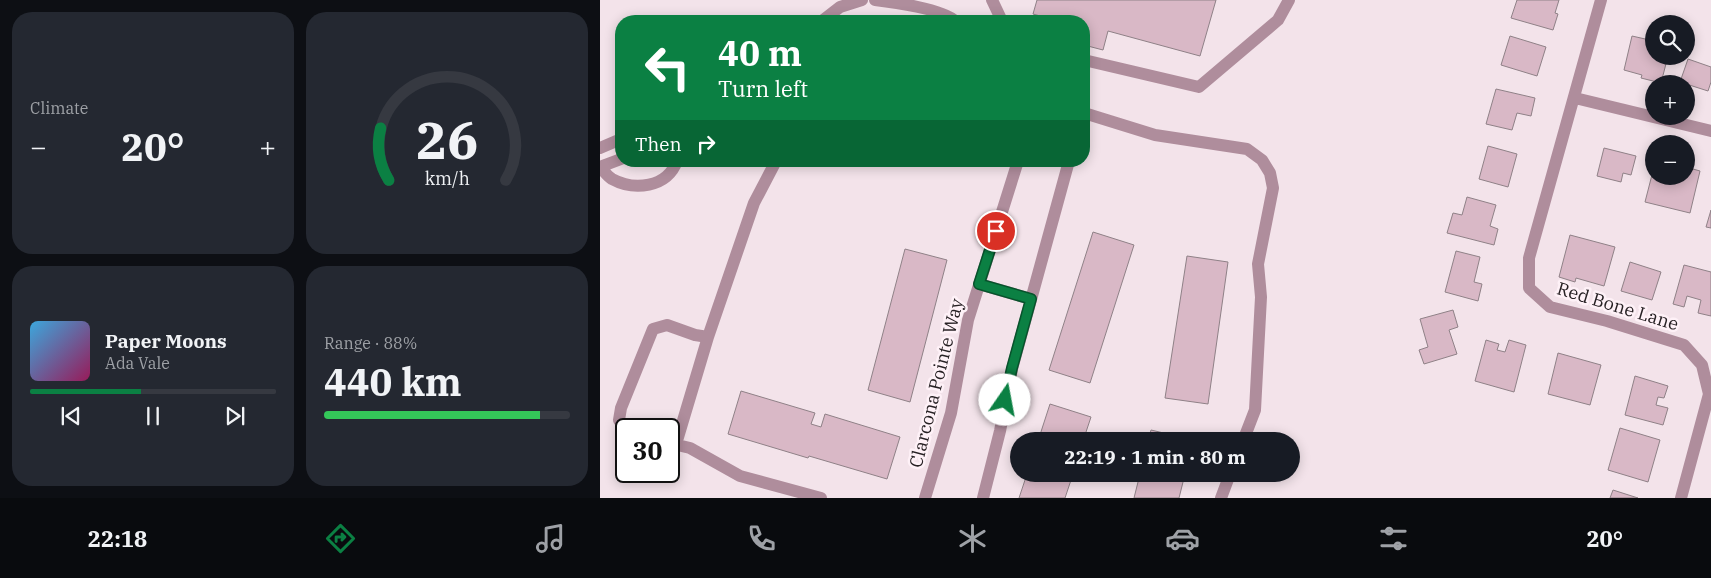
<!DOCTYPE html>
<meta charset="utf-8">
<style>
:root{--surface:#171b24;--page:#242831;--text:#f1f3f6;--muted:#9ea1a6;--line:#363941;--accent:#0b8043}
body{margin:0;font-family:"IBM Plex Serif",serif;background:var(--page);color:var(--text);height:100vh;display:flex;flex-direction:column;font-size:19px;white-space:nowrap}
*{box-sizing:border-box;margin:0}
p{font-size:16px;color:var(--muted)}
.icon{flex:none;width:28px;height:28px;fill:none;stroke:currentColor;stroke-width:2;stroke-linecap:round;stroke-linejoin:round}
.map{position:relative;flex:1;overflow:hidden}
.panel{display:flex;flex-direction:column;gap:12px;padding:12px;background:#0d0f14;width:600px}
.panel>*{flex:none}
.guide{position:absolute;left:15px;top:15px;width:475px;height:152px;border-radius:20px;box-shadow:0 2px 12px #0003;background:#0b8043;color:#fff;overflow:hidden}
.buttons{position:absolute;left:1045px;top:15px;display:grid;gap:10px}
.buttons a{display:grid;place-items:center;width:50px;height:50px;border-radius:50%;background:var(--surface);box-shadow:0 2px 12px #0003;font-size:25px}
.speed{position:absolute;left:15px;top:418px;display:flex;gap:10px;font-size:25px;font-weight:700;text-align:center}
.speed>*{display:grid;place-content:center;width:65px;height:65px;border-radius:50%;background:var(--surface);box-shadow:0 2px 12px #0003;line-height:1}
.speed .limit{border:2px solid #111;border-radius:8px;background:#fff;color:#111}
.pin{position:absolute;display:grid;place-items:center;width:42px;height:42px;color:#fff;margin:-21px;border:2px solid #fff;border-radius:50%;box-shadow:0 1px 5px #0007}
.me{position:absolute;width:55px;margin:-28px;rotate:12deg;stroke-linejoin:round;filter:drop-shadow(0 0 4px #0008)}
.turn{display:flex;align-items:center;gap:18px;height:105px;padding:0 20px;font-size:22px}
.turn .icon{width:65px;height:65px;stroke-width:2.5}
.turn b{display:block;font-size:35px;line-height:42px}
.then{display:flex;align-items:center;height:48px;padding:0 20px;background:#0003;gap:10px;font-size:19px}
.big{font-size:38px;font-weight:700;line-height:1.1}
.panel .card{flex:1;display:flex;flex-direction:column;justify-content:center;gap:8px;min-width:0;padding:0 18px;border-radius:20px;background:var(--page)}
.panel .dial{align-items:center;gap:0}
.dial svg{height:130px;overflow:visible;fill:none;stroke:var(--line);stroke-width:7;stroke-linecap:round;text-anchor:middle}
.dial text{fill:var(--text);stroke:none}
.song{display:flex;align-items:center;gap:15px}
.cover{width:60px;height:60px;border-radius:8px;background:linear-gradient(135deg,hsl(200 70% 55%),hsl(330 70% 35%))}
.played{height:5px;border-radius:2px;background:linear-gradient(90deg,var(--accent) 45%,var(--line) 45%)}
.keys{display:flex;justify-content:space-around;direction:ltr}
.heat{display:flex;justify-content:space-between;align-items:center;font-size:28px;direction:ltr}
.charge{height:8px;border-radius:4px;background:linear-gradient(90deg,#34c759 88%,var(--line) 0)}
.panel .tiles{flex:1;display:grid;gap:12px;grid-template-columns:repeat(2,1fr)}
.trip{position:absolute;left:410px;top:432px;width:290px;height:50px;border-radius:25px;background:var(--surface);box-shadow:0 2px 12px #0003;font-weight:700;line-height:50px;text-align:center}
.tabs{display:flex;height:80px;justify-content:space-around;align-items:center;background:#090b0e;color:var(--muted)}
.tabs .icon{width:35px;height:35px}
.tabs .on{color:var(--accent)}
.tabs b{font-size:22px;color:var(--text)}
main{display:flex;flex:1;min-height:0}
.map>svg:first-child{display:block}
</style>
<main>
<section class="panel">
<div class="tiles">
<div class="card"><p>Climate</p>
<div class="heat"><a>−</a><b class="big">20°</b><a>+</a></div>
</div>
<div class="card dial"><svg viewBox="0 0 100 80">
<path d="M14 69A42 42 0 1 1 86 69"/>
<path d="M14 69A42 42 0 0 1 9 37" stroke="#0b8043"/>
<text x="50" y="56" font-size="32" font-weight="700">26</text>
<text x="50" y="72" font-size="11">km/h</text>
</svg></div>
<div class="card">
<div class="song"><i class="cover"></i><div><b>Paper Moons</b><p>Ada Vale</p></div></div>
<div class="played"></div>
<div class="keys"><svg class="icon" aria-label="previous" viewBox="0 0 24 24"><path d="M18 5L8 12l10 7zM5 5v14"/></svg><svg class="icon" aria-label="pause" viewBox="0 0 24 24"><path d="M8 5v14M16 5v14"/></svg><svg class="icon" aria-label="next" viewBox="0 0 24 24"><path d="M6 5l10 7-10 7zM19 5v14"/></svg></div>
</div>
<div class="card"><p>Range · 88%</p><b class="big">440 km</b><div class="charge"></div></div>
</div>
</section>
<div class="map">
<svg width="1111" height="498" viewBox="0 0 1111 498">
<rect width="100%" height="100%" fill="#f3e3ea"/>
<!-- building -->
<path fill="#d9b8c6" stroke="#8f8187" d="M437,0H616L600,56L508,31L503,50L484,45V21H458L433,14Z
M917,0H959L955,13L958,14L953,30L911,18Z
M910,36L946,47L937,76L901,65Z
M1032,36L1054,41V56H1068L1061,83L1041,78L1042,75L1024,70Z
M1088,59L1111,67V82L1108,91L1080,82Z
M896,89L935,98L931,116L917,113L912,130L886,124Z
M888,146L917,154L908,187L879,179Z
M1004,148L1036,156L1031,175L1023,173L1021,182L997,176Z
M1054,167V176H1086V167L1100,171L1090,213L1045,202Z
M867,197L896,205L890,226L898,229L894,245L847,233L853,213L862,215Z
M1111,210V228L1106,227Z
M493,232L534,245L490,383L449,370Z
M970,235L1015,247L1004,286L976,278L975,282L959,277Z
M305,249L347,260L310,402L268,390Z
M856,251L880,257L874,282L882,284L878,301L845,292Z
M587,256L628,262L608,404L565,398Z
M1030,262L1061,272L1052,300L1021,291Z
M1084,265L1111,272V316L1098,313L1101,300L1087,296L1084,307L1073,304Z
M853,310L858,327L849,330L857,354L824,364L819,350L828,347L820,319Z
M886,340L899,344L897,350L905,352L909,340L926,345L914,392L875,381Z
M958,353L1001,365L990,405L948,394Z
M1035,376L1068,386L1064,398L1058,397L1056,405L1068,408L1063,425L1025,415Z
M141,391L215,413L211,424L221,427L225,414L300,437L287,479L209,456L208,458L128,434Z
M450,404L491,417L483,441H438Z
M1020,428L1060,440L1048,482L1008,470Z
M551,430L593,440V441H548Z
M427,474H473L465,498H419Z
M540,474H585L579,498H534Z
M1013,490L1038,498H1010Z"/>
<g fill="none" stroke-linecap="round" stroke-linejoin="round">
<!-- minor -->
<path stroke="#af8d9c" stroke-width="12" d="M275,0C292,2 343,9 355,21
M392,0L402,21
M1001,0L929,258V288L950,307L1007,321L1084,345L1102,365L1109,394L1081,498
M222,21L240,7L262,0
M484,60L599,87L678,20L689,0
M975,98L1111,131
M484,113L555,135L647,149L662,160L670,173L673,188L658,264L661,297L655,410L643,441
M0,148L21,139
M0,167C4,171 7,176 12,179C34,191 67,188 77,161
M0,167L21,159
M379,284L431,299
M26,431L19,420L21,408L53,329L67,325L95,335L108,337L154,203L176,161
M69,443L90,448L140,476L221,498
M76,444L108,337
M325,498L351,413L368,320L418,161
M383,498L400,431L412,369L469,161
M621,498L630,474"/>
</g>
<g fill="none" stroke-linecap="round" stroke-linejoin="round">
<defs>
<path id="route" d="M396,231L379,284L431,299L412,368L405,400"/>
</defs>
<!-- route casing -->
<use href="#route" stroke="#07532c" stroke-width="12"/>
<!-- route -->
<use href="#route" stroke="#0b8043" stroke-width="9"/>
</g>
<g text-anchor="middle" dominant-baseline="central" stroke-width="5" stroke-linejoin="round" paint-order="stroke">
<!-- street labels -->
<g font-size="18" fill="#272124" stroke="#fef1f7">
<text transform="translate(1018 306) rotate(17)">Red Bone Lane</text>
<text transform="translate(336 383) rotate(-76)">Clarcona Pointe Way</text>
</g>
</g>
</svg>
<div class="buttons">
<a><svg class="icon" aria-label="search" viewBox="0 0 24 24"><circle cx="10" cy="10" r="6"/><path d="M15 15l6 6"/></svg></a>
<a>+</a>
<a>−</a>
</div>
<div class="speed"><div class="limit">30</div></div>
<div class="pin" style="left:396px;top:231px;background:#d93025"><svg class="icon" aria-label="arrive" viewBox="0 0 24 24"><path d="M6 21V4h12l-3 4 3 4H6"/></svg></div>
<svg class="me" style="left:405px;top:400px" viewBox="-20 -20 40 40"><circle r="19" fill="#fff"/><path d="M0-13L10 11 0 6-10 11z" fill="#0b8043"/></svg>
<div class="trip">22:19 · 1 min · 80 m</div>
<div class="guide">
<div class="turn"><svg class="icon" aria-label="left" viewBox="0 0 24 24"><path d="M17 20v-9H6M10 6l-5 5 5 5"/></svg><div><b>40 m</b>Turn left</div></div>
<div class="then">Then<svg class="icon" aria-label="right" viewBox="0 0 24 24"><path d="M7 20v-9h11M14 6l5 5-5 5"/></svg></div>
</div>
</div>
</main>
<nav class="tabs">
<b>22:18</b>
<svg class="icon on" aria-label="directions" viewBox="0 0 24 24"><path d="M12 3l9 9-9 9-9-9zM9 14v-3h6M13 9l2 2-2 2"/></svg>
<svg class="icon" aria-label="music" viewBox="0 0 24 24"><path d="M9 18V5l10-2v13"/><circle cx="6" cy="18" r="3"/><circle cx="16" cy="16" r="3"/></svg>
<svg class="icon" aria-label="phone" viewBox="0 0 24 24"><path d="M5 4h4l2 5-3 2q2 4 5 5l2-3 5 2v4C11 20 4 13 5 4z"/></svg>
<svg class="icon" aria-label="climate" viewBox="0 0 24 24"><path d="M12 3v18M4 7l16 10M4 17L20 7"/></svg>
<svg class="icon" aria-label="car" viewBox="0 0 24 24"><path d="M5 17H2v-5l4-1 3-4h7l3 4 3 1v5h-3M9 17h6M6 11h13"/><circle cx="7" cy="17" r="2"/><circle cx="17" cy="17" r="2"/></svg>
<svg class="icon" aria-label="filters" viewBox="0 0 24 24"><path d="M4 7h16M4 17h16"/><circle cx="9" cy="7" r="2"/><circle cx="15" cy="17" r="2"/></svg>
<b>20°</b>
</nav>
